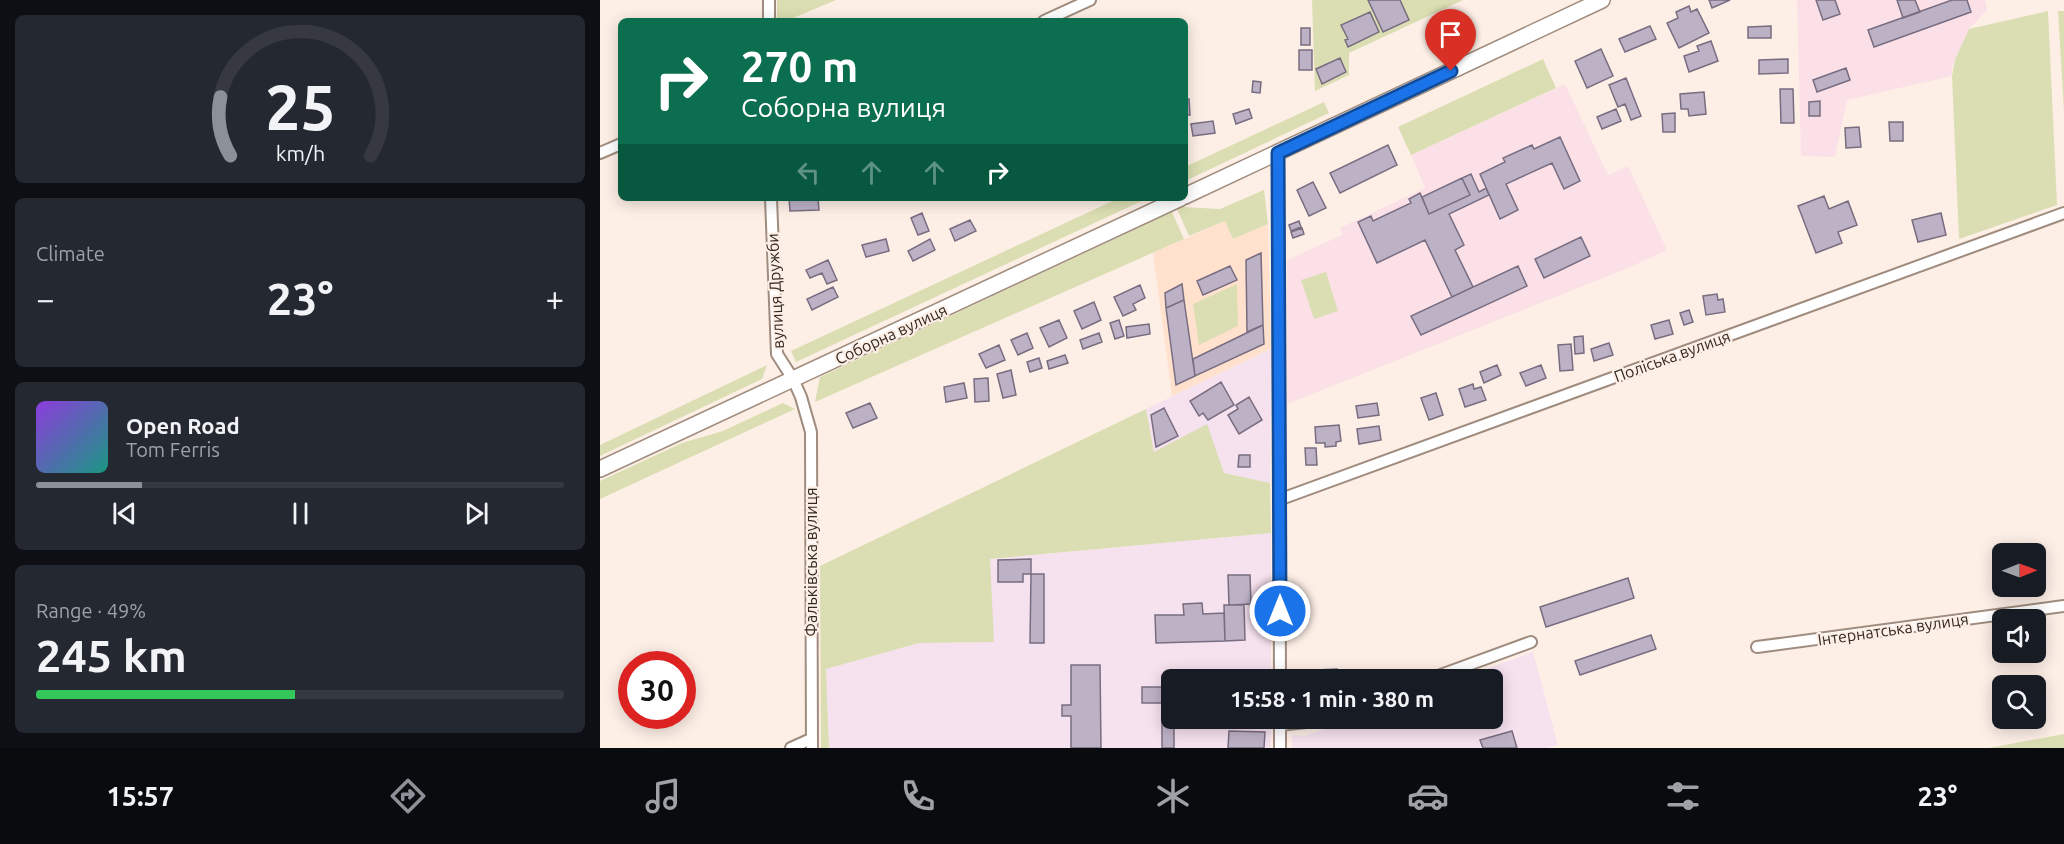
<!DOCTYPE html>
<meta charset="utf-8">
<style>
:root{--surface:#171b24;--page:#242831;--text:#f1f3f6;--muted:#9ea1a6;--line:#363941;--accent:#8c9099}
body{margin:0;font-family:Ubuntu,sans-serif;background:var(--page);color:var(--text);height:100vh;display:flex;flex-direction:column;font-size:22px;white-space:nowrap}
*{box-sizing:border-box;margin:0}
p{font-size:20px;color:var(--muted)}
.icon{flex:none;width:33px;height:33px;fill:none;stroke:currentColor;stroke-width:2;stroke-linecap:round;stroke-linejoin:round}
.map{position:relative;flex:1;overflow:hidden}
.details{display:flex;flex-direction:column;gap:15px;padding:15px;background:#0d0f14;width:600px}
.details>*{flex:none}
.hud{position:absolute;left:18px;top:18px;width:570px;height:183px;border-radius:9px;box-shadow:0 3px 15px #0003;background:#0b6e4f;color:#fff;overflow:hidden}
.needle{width:39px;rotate:89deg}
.buttons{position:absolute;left:1392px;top:543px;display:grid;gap:12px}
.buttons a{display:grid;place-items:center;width:54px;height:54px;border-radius:9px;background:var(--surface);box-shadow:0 3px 15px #0003;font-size:30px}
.speed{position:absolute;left:18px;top:651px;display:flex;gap:12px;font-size:30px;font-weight:700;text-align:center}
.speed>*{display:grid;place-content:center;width:78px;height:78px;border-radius:50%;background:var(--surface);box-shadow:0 3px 15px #0003;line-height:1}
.speed .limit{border:9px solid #d22;background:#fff;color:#111}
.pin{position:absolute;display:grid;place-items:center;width:51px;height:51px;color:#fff;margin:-62px -26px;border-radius:50% 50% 50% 0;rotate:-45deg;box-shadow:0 0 6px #0007}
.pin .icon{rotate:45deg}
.me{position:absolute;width:66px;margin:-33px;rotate:0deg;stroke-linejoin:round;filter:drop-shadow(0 0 4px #0008)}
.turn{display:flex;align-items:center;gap:21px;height:126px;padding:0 24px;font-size:27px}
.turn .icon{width:78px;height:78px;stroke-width:2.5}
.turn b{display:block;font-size:42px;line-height:51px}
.lanes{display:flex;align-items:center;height:57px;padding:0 24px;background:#0003;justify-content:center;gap:30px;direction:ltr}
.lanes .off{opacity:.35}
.big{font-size:45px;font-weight:600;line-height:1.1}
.details .tile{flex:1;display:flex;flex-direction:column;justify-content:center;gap:9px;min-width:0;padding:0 21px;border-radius:9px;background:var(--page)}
.details .dial{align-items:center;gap:0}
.dial svg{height:156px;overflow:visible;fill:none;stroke:var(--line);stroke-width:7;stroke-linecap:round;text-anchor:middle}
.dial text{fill:var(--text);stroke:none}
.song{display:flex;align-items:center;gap:18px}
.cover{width:72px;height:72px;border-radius:9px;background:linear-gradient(135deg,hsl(270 70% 55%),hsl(170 70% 35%))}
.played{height:6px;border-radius:3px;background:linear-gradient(90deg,var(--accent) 20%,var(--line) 20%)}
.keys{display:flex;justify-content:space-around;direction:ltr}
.heat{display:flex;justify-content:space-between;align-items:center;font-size:33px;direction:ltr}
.charge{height:9px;border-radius:4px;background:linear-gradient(90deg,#34c759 49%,var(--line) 0)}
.trip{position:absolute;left:561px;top:669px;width:342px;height:60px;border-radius:9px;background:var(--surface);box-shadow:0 3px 15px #0003;font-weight:600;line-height:60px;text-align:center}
.tabs{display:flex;height:96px;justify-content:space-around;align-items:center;background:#090b0e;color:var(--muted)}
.tabs .icon{width:42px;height:42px}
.tabs .current{color:var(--accent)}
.tabs b{font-size:27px;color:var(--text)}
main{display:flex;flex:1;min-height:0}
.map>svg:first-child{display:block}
</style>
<main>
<section class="details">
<div class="tile dial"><svg viewBox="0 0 100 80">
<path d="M14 69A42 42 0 1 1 86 69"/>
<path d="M14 69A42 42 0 0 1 9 39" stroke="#8c9099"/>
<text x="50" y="56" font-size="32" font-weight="700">25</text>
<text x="50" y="72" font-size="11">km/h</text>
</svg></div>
<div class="tile"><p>Climate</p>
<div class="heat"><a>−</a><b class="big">23°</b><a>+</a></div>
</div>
<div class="tile">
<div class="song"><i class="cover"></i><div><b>Open Road</b><p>Tom Ferris</p></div></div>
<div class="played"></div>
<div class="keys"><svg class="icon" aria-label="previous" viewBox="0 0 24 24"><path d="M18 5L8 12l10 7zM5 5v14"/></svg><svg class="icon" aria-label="pause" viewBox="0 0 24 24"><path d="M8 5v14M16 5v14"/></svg><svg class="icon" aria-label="next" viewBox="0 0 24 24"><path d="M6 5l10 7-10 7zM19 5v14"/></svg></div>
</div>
<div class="tile"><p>Range · 49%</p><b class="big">245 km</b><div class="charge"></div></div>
</section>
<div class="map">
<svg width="1464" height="748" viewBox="0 0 1464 748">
<rect width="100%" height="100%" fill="#fdefe6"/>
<!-- built -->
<path fill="#ffe1cd" d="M625,221L633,239L668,224L671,349L572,396L553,253Z"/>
<!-- industrial -->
<path fill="#f6e1ef" d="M671,349L670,483L624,473L554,452L546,409Z
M671,533V679L572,680V718L671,719V748H229L225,669L319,643L393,642L390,559Z
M933,652L958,745L946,748H692V735L705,736L752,719L892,718V680L859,679Z"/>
<!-- education -->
<path fill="#fbe0e7" d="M1197,0H1385L1387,10L1369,29L1352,67V76L1247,100L1235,157L1201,156Z
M965,84L1008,175L1028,166L1067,250L1028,268L687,404V260L742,235L740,228L825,188L811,155Z"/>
<!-- green -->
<path fill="#dbdeb2" d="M177,0H236L186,21H177Z
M712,0H863L749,53V75L715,91Z
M1448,11L1457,205L1359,239L1352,76L1355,60L1369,29Z
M1458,11H1464V112Z
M943,59L956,88L811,155L798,127Z
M724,102L729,113L585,181V167Z
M664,190L668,224L633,239L625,221L589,236L577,209L583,207L620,209Z
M519,198H548L196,362L191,351Z
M572,212L584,239L215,402L220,377Z
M726,272L738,311L714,319L701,280Z
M637,284L638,326L599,345L593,304Z
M167,365L162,379L0,456V445Z
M183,403L195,409L0,499V481L82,443L123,431Z
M546,409L554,452L607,424L624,473L670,483L671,533L390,559L394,642L319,643L226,669L229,748H221L220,566Z
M1464,734V748H1389Z"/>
<!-- building -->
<path fill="#bdb1c6" stroke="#786d80" stroke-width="1.5" d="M768,0H800L809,20L783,32Z
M1109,0H1130L1112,8Z
M1216,0H1235L1240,14L1223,20Z
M1297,0H1315L1320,12L1303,18Z
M1352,0H1367L1371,12L1274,47L1268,30Z
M1089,6L1091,12L1097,9L1109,33L1079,48L1067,23L1078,18L1076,12Z
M770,12L779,32L748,47L745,40L748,39L741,25Z
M1050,26L1056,39L1025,52L1019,39Z
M1171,26V38H1148V27Z
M701,28H710V45H701Z
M1111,41L1118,61L1089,72L1084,56L1099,51L1097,46Z
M1001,49L1013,76L987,88L975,61Z
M699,50H712V70H699Z
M740,58L746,72L722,84L716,69Z
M1188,59V73L1159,74V60Z
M1246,68L1250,80L1217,92L1213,80Z
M1026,78L1041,116L1031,120L1025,104L1018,107L1009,85Z
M653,81L661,82L660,93L652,92Z
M1180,89H1193L1194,123H1181Z
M1104,92L1106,114L1089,116L1088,109H1081L1080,94Z
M585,99H589L590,115H585Z
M1220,101V116H1209V102Z
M649,109L652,118L636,124L633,114Z
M1016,109L1021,121L1002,129L997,117Z
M1075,113V132H1063L1062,114Z
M613,121L615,133L593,136L591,124Z
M1289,122H1303V141H1290Z
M1259,127L1261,147L1246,148L1245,128Z
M960,137L980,181L964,189L952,163L906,184L918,210L900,219L880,174L905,162L903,158L932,145L934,149Z
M788,145L797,165L740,193L730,173Z
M871,174L879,192L886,188L889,195L849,214L864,245L855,250L873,287L852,297L825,240L777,263L758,222L771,216L773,221L811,203L809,199L820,193L829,214L870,195L862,178Z
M862,178L870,195L829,214L822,197Z
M713,182L726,208L709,216L697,190Z
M1224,196L1229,209L1248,201L1257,225L1238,232L1242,243L1216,253L1198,206Z
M189,198H218L219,210L190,211Z
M322,213L329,231L318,235L311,218Z
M1341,213L1346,235L1318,242L1312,220Z
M370,220L376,231L355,241L350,229Z
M699,221L701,227L691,231L689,225Z
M702,228L704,234L693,238L691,232Z
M981,237L990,256L944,278L935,259Z
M286,239L289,251L266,257L262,245Z
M330,239L335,250L313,261L308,251Z
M661,253L663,325L647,332L646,260Z
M228,260L237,280L227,284L222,273L210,278L206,270Z
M630,266L637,280L603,295L597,281Z
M918,266L927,286L821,335L811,316Z
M582,284L584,300L566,308L565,293Z
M540,285L545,298L533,304L536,310L523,316L514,297Z
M233,287L238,297L212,310L207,299Z
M1117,294L1118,300L1123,299L1125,312L1106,315L1103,296Z
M584,300L595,376L576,385L566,308Z
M494,302L501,320L482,329L474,311Z
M1089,310L1093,322L1084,325L1080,313Z
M459,320L467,338L449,347L440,328Z
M519,320L524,336L515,339L510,323Z
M1069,320L1073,334L1055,339L1051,325Z
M549,324L550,334L527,338L526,327Z
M663,325L664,344L595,376L593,359Z
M427,333L433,348L418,355L411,340Z
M499,333L502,342L483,349L480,340Z
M983,336L984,353L975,354L974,337Z
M1009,343L1013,355L994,361L991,349Z
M971,344L973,370L960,371L958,345Z
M399,345L405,360L386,368L379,354Z
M465,355L468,363L449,369L447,361Z
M439,358L442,368L430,372L427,362Z
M897,365L901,375L884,383L880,372Z
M941,365L946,378L926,386L920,373Z
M411,370L416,395L403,398L397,374Z
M388,378L389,401L375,402L374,379Z
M621,382L634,405L608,420L603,413L599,416L590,401Z
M364,383L367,398L346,402L344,387Z
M873,384L874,389L881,387L886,400L865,407L859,389Z
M836,393L843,415L829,420L821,398Z
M649,397L662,420L639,434L628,415L638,409L636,405Z
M270,403L277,418L253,428L246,413Z
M777,403L779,415L758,418L756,406Z
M564,408L578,436L556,447L551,415Z
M739,425L741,441L736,442V446L725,447V443H716L715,427Z
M779,426L781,440L759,444L757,429Z
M705,448H716L717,465H706Z
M639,455H650V467H638Z
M431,559V574H423V582H398V560Z
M431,574H444V643H430Z
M628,575H650L651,604L629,605Z
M1028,578L1034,598L946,627L940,607Z
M602,603L603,614L624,613L625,641L556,643L555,615H584L583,604Z
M624,605H644L645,640L625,641Z
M1051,635L1056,649L980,675L975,661Z
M471,665H500L501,748H471V716H462V705H471Z
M737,669L738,680H695V671Z
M741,670H753V680H741Z
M542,687H572V715H562V703H542Z
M562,715H572V718H574V748H562Z
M629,731L665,732L664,748H628Z
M912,731L917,748H883L880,740Z"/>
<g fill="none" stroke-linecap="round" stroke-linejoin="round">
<defs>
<path id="street" d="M169,21V0
M444,21L490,0
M0,153L21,144
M678,153L680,680
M171,198L177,354L193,379L201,397L211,432L212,748
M681,499L1464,213
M1157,647L1464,606
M827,680L931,642
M680,725L706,722L717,718
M191,748L211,739
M680,748V719"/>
<path id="primary" d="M585,196L1002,0
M0,469L581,198"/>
</defs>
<!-- street casing -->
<use href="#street" stroke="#a08c7e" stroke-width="14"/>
<!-- primary casing -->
<use href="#primary" stroke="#a08c7e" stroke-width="18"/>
<!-- street -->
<use href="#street" stroke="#fff" stroke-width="10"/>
<!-- primary -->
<use href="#primary" stroke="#fff" stroke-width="15"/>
</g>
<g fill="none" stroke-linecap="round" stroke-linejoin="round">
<defs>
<path id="route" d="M680,611L678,153L851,71"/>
</defs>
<!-- route casing -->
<use href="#route" stroke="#114b97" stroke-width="15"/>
<!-- route -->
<use href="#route" stroke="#1a73e8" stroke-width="10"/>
</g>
<g text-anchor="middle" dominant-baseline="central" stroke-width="4.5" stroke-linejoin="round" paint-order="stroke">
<!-- street labels -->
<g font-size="16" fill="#312923" stroke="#fdefe6">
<text transform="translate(175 291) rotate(-93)">вулиця Дружби</text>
<text transform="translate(291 334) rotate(-25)">Соборна вулиця</text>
<text transform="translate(1072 356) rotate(-20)">Поліська вулиця</text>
<text transform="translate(211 562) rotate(-90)">Фальківська вулиця</text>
<text transform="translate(1293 629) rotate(-8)">Інтернатська вулиця</text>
</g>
</g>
</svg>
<div class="buttons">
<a><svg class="needle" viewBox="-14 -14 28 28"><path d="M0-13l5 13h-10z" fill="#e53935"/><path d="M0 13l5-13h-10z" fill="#9ea1a6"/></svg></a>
<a><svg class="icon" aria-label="sound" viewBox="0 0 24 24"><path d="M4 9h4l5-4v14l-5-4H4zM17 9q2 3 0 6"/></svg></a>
<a><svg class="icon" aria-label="search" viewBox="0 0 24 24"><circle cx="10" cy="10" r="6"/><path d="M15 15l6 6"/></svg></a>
</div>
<div class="speed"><div class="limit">30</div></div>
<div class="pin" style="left:851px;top:71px;background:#d93025"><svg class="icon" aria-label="arrive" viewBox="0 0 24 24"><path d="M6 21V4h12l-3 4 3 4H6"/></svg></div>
<svg class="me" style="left:680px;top:611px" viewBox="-20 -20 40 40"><circle r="17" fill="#1a73e8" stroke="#fff" stroke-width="3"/><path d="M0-11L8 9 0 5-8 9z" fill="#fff"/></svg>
<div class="trip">15:58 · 1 min · 380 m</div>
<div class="hud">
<div class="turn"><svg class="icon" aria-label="right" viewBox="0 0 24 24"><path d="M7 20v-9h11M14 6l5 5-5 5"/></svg><div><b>270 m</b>Соборна вулиця</div></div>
<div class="lanes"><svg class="icon off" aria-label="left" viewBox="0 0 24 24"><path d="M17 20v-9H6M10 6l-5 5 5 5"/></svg><svg class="icon off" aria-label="ahead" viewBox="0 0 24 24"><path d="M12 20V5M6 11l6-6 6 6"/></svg><svg class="icon off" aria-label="ahead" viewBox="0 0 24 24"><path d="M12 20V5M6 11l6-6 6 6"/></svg><svg class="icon" aria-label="right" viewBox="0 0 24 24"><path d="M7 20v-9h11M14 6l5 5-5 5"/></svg></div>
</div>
</div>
</main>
<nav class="tabs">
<b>15:57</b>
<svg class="icon current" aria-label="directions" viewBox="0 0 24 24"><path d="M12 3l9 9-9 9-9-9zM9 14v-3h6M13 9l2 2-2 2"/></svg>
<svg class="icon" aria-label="music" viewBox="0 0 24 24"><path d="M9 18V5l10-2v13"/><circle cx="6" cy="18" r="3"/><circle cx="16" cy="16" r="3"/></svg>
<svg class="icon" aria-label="phone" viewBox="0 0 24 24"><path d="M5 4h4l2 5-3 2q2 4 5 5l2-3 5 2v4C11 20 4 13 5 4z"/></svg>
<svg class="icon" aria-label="climate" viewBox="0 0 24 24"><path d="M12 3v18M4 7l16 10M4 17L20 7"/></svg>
<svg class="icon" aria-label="car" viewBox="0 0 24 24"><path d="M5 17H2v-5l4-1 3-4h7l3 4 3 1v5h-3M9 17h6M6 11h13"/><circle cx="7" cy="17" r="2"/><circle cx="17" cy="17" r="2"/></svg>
<svg class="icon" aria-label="filters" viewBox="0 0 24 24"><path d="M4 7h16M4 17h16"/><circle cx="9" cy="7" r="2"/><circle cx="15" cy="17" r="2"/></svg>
<b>23°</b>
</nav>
